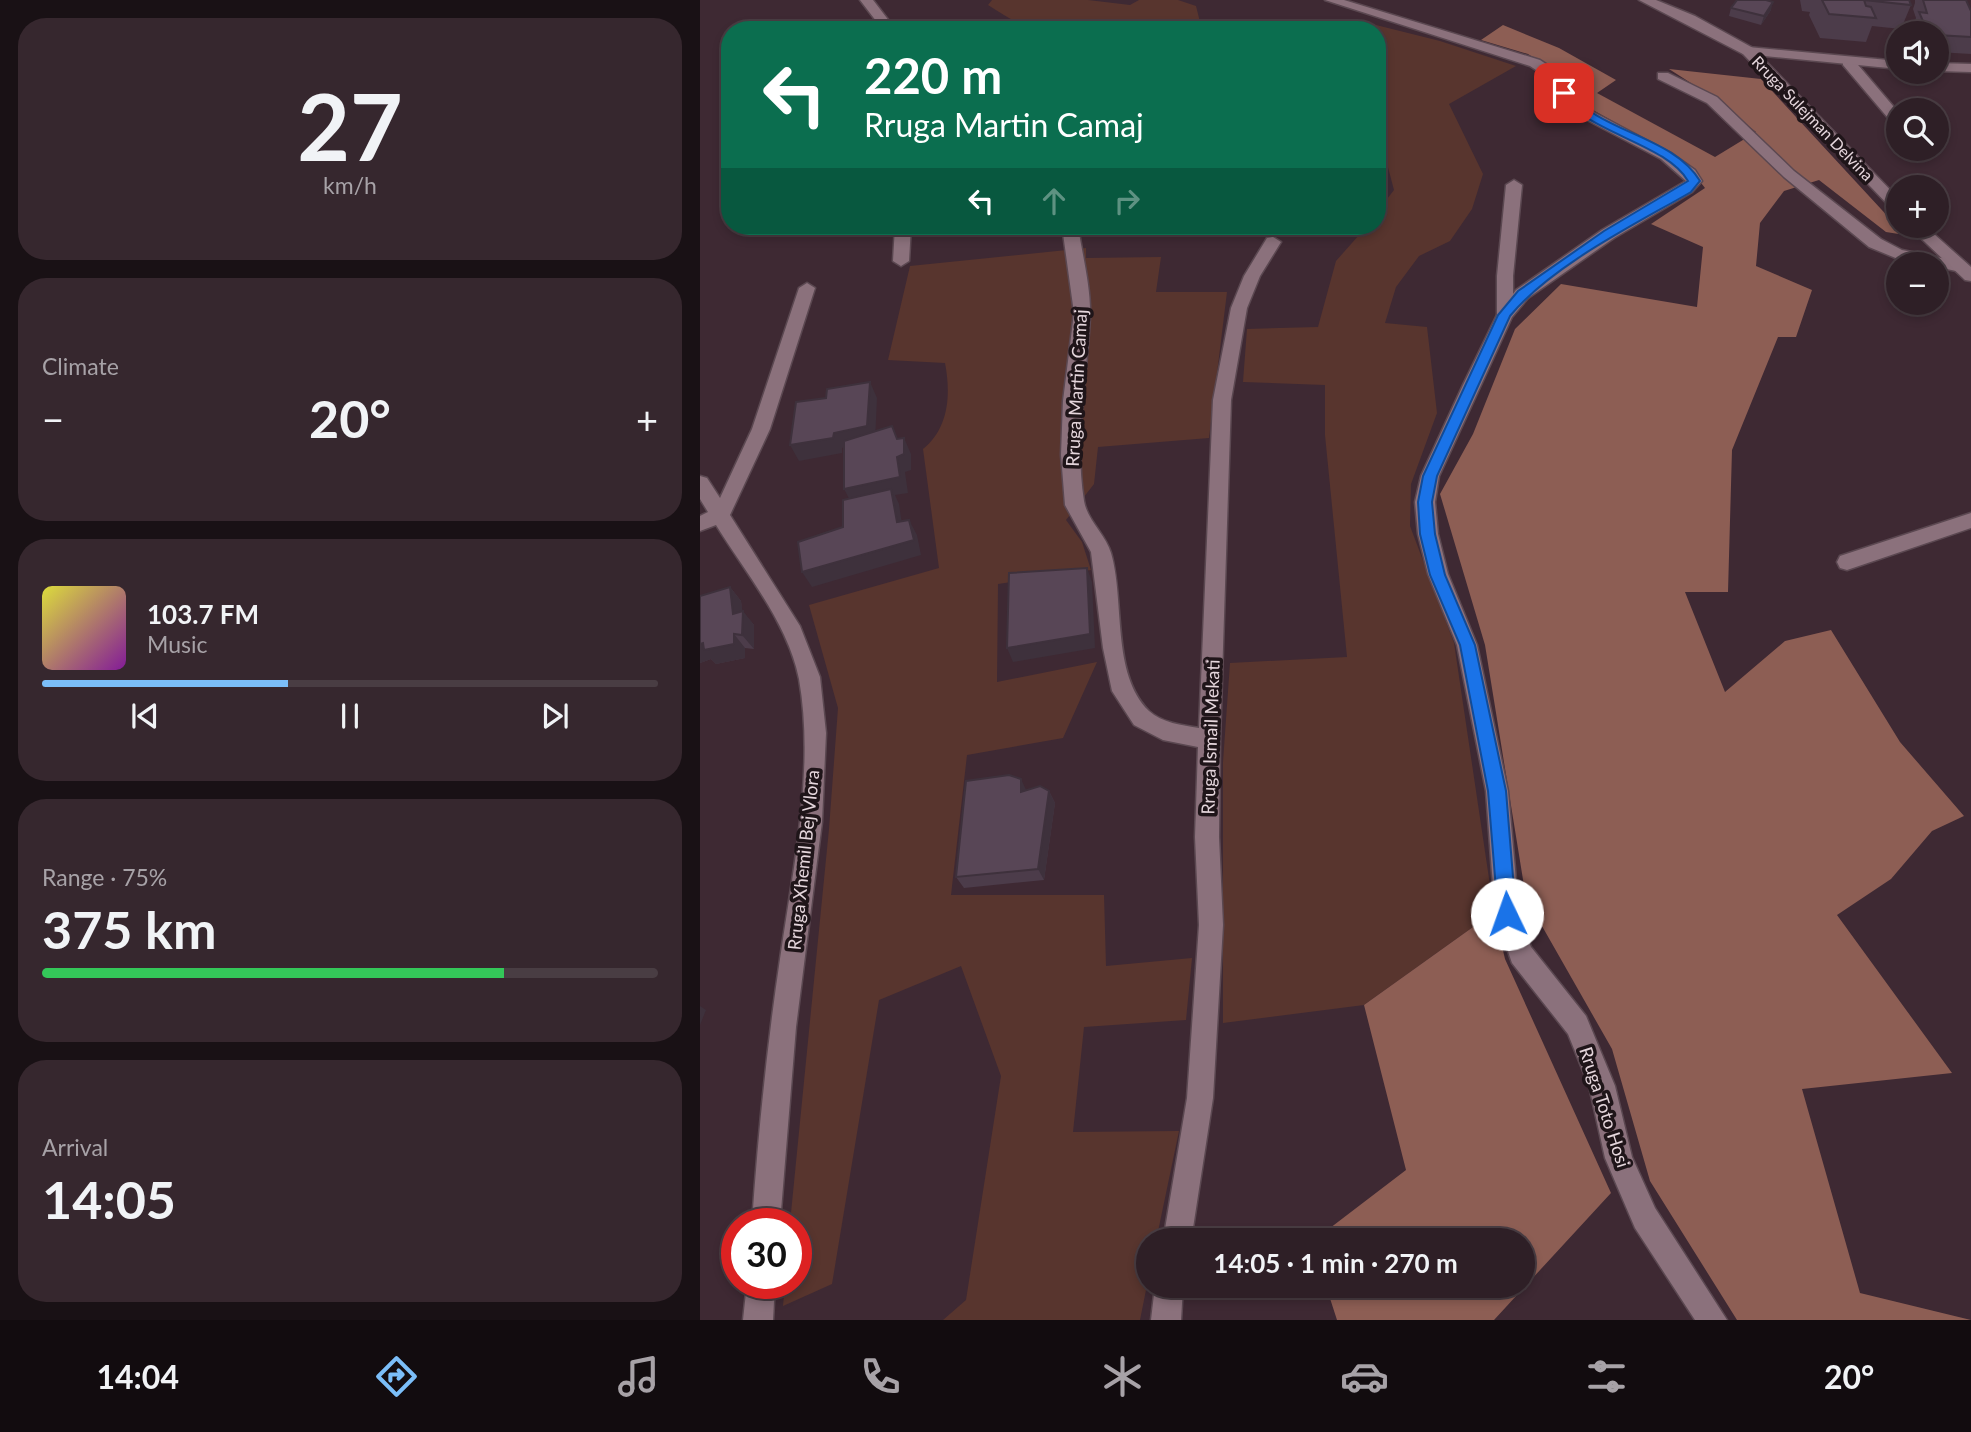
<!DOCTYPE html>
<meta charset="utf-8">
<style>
:root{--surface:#2e1f26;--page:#36272e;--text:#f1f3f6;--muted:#a7a2a7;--line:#493d43;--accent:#7bbef8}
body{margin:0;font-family:Lato,sans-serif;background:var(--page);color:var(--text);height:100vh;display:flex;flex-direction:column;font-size:26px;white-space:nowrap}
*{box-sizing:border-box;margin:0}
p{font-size:23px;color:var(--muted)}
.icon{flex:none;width:38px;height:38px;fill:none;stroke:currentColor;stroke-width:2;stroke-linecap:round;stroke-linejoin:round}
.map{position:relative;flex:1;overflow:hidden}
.details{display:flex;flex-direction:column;gap:18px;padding:18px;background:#191115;width:700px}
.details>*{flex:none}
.guide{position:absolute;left:21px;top:21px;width:665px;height:214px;border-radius:28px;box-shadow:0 4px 10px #0003,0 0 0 2px var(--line);background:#0b6e4f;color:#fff;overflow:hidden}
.controls{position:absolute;left:1186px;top:21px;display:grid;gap:14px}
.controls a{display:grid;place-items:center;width:63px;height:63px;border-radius:50%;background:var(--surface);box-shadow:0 4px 10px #0003,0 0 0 2px var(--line);font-size:35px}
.speed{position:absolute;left:21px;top:1208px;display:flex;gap:14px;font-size:35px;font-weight:700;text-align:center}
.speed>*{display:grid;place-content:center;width:91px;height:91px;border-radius:50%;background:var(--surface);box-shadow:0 4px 10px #0003,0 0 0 2px var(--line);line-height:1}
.speed .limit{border:10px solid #d22;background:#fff;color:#111}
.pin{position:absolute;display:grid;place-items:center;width:60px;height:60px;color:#fff;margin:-30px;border-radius:14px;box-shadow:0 4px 10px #0006}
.me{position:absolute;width:77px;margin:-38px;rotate:357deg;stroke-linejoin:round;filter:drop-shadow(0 0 5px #0008)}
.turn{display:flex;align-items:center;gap:24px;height:147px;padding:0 28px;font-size:32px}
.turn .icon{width:91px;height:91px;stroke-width:2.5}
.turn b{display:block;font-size:49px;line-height:60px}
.lanes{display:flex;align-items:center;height:66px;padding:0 28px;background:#0003;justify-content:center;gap:35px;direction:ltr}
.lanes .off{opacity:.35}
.big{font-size:52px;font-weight:700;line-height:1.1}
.details .tile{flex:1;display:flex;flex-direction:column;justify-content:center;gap:10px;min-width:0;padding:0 24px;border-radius:28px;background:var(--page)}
.details .dial{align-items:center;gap:0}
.dial b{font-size:91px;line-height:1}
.song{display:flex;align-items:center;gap:21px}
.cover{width:84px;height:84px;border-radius:10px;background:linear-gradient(135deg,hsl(60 70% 55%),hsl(290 70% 35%))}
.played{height:7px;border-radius:4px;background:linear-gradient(90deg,var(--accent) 40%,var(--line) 40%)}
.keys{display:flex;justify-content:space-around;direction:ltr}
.heat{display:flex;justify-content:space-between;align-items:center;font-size:38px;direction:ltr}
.charge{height:10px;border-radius:5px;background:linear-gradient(90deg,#34c759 75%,var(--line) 0)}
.trip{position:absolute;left:436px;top:1228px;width:399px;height:70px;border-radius:35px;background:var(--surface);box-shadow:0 4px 10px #0003,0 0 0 2px var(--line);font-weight:700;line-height:70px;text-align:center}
.tabs{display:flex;height:112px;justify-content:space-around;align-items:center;background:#120c0f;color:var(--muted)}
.tabs .icon{width:49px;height:49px}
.tabs .current{color:var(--accent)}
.tabs b{font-size:32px;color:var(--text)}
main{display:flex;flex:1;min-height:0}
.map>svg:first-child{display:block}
</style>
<main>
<section class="details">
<div class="tile dial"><b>27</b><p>km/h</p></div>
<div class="tile"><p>Climate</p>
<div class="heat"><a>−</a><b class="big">20°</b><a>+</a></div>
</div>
<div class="tile">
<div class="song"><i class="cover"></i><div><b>103.7 FM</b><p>Music</p></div></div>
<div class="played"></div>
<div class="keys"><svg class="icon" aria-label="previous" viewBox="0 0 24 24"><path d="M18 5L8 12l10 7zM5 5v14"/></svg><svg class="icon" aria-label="pause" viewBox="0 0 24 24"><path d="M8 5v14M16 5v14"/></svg><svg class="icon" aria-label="next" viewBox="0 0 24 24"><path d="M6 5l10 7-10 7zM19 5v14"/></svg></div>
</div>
<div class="tile"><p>Range · 75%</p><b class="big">375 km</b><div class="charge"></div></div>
<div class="tile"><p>Arrival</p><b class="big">14:05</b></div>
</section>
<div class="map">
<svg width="1271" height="1320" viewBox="0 0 1271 1320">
<rect width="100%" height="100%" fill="#3e2933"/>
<!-- green -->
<path fill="#58352e" d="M292,0H388L430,5L439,0H478L496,6L502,30H395L374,19C337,41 321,25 288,5Z
M668,23L740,41L816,66L749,104L783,174L772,209L750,241L719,256L696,287L685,323L727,327L737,413L711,484L710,526L754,643L794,912L664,1005L523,1023V762L530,663L647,657L625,435V385L543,382L547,329L618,327L636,261L667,226H677V212L694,190L685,156L677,161V30H661Z
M386,248V258L461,257L456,292H527L509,438L398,447L394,484L366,520L382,542L391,570L298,584L297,682L397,662L363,738L267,755L251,895H404L406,966L492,958L486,1020L384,1027L373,1132L479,1131L456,1241H448V1280L440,1320H243L266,1300L301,1076L261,966L179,1000L132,1284L83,1306L85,1283H96V1223H90L129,829L138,708L109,605L239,568L223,449C249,428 251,394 245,363L188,360L210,266Z"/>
<!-- forest -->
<path fill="#8d5e54" d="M803,25L859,48L916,80L897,93L1015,157L1056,132L1008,94L969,69L1061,79L1205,235L1186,232L1119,180L1084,191L1060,223L1056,266L1112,290L1096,337H1078L1032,450L1028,592H985L1025,692L1085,641L1131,630L1200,742L1264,816L1232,831L1191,879L1137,915L1252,1073L1102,1089L1160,1293L1271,1320H1037L950,1181L912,1049L826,898L785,645L740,494L773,434L815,329L861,284L997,307L1003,247L951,224L1005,188L984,161L884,105L866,79L828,54L781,40Z
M794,912L805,959L911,1193L794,1320H637L626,1286H822V1241H613L706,1170L664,1005Z"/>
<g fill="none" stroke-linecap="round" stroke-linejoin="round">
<defs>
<path id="lane" d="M1143,59H1153L1199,113V126L1194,125L1143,65Z
M958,73H968L1017,97L1094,171L1181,239L1202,250L1261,262L1269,267L1261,272L1237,267V264L1198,259L1169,247L1084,177L1007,103L958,79Z
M814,180L822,185L813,276V315L805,321L797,315V276L806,185Z"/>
<path id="street" d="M160,0H173L196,30H183Z
M625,0H644L840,60L858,72L880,105L971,153L995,170L1002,181L992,192L914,238L828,298L812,317L781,385L739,476L735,502L738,534L748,574L777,645L808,791L819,914L831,947L886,1016L915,1086L932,1157L955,1208L1027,1320H995L935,1228L905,1158L889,1086L868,1034L812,963L795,914L786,791L757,645L728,574L718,534L715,502L721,476L763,385L797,315L816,290L902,230L986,181L961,159L870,111L848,78L830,66Z
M1048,47L1199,61V69L1043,54L1041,51Z
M1237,63L1271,64V72L1237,71Z
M195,226H211L209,261L201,266L193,261Z
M362,226H378C382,254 391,287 390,316C387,378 374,438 384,501C387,520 406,535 411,553C425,600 411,674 449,711C462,723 482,725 499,728L513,400L531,308L544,276L567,238L573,237L581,242L560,276L547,308L531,400L520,740L519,837L523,925L513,1098L491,1241H463L487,1098L499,925L495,837L498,747L463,740L434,725L412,691L403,648L391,552L365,505L361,455L363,401L374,313Z
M107,283L115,288L70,429L30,515L100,626L120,677L126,733L122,822L96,1027L80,1223H52C58,1135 67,1046 80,959C93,868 115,770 99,679C88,623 45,572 16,525L0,531V516L8,512L0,499V476L7,478L20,498L52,429L99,288Z
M1271,513V528L1147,570L1140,568L1137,562L1140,556Z
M47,1283H75L73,1320H43Z
M455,1286H483L481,1320H451Z"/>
<path id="secondary" d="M939,0H956L995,16L1053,48L1199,199V213L1194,211L1043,54Z
M1208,226H1225L1271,267V281L1265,280Z"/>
</defs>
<!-- lane casing -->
<use href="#lane" stroke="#5b4851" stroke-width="3"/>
<!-- street casing -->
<use href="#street" stroke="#5b4851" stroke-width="3"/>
<!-- secondary casing -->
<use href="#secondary" stroke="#5b4851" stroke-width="3"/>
<!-- lane -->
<use href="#lane" fill="#8b717c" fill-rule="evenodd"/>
<!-- street -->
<use href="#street" fill="#8b717c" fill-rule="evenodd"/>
<!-- secondary -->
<use href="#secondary" fill="#8b717c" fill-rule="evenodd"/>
</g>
<!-- wall -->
<path fill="#4c3c4a" d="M1100,0H1209L1211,5L1201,29L1172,26L1166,42L1120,38L1109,15L1110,12L1102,11Z
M1215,0H1266L1271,11V54L1237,52V33H1214L1212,29L1216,18L1213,9L1215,3Z
M1031,8L1071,10L1061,25L1029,16Z
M30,587L41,601L42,611L54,625V649L45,648V658L16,664L11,659L0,663V596Z
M326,790L349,791L355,803L344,880L264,888L256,877Z"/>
<!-- shaded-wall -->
<path fill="#3e313c" d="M1073,2L1071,10L1061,25L1064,16Z
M170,382L177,398L175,442L142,448V453L99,461L90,445Z
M204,438L211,454V470L205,472L208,493L195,495L199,504L204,538L152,504L144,489Z
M209,520L217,535L221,555L112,587L102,572Z
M387,568L392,582L395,648L313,662L307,648Z
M30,587L41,601L43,615V611L54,625V649L42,635L33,614Z
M34,634L45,648V658L16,664L11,659L0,663V644Z
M321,779L327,792H321Z
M349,791L355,803L344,880L338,869Z
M0,1006L6,1010L0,1025Z"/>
<!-- building -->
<path fill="#584656" stroke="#3e313c" stroke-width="2" d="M1037,0H1066L1073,2L1064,16L1031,8Z
M1122,0H1164L1166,6L1171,7L1176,18L1129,14Z
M1164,0H1209L1211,5Z
M1223,0H1266L1271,11V37L1237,35V33H1228L1219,12L1227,13Z
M170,382L167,426L134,433L133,438L90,445L96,402L126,398L127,389Z
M192,426L197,439L204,438V454L197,457L200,477L144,489V441Z
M191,489L197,522L209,520L214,540L102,572L98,542L143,527V500Z
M387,568L390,634L307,648L309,573Z
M30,587L33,614L43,611L42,635L34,634V644L4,650L3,643L0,644V596Z
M309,775L321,779V792L340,786L349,791L338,869L256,877L266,781Z"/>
<!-- route -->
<path fill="#1a73e8" stroke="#114b97" stroke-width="2" d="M861,91H868C900,133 972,135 1000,181L991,192C934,225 852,265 810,316L737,476L732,502L735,534L745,575L775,645L806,791L816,914L814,920L807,923L801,920L798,914L788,791L760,645L730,575L720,534L718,502L723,476L798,315L818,291L904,231L988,181C966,143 888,134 859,93Z"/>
<g text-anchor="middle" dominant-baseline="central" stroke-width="7" stroke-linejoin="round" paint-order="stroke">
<!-- far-street labels -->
<g font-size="16" fill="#e5d6dc" stroke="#1f1519">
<text transform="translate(1113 118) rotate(46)">Rruga Sulejman Delvina</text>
</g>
<!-- street labels -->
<g font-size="18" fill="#e5d6dc" stroke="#1f1519">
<text transform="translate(376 388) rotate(-87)">Rruga Martin Camaj</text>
<text transform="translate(510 737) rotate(-88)">Rruga Ismail Mekati</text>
<text transform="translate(103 860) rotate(-84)">Rruga Xhemil Bej Vlora</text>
<text transform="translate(905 1107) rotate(72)">Rruga Toto Hosi</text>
</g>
</g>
</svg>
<div class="controls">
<a><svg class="icon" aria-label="sound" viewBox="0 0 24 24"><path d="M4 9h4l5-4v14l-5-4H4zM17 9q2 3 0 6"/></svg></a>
<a><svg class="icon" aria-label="search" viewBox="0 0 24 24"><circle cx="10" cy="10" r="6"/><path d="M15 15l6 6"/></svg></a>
<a>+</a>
<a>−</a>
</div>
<div class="speed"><div class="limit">30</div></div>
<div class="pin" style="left:864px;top:93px;background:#d93025"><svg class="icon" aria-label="arrive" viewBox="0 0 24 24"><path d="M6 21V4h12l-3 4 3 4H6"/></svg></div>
<svg class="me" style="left:807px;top:914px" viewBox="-20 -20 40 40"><circle r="19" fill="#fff"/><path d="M0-13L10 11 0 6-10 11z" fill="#1a73e8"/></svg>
<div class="trip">14:05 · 1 min · 270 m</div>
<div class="guide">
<div class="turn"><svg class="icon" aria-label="left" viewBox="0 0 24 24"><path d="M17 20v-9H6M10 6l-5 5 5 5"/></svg><div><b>220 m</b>Rruga Martin Camaj</div></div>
<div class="lanes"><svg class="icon" aria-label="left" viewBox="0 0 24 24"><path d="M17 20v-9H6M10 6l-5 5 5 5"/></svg><svg class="icon off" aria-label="ahead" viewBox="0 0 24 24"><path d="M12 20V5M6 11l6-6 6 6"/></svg><svg class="icon off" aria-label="right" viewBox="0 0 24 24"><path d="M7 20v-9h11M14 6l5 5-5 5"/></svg></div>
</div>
</div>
</main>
<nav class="tabs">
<b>14:04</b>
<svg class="icon current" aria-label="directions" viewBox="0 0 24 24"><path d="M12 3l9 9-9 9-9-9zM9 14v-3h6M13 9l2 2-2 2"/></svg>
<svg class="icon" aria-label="music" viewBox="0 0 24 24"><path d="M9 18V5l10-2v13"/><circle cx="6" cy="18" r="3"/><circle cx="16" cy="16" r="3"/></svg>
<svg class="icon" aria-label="phone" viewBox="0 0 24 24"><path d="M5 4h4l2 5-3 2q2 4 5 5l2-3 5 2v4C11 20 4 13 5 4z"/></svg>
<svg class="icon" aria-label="climate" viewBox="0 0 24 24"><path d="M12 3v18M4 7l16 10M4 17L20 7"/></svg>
<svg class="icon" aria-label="car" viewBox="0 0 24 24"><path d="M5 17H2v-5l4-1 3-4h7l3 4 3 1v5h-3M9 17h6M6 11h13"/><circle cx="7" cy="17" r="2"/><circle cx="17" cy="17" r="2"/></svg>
<svg class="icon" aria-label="filters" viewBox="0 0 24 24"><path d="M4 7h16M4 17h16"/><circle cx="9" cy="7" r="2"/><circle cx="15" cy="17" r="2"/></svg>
<b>20°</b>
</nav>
